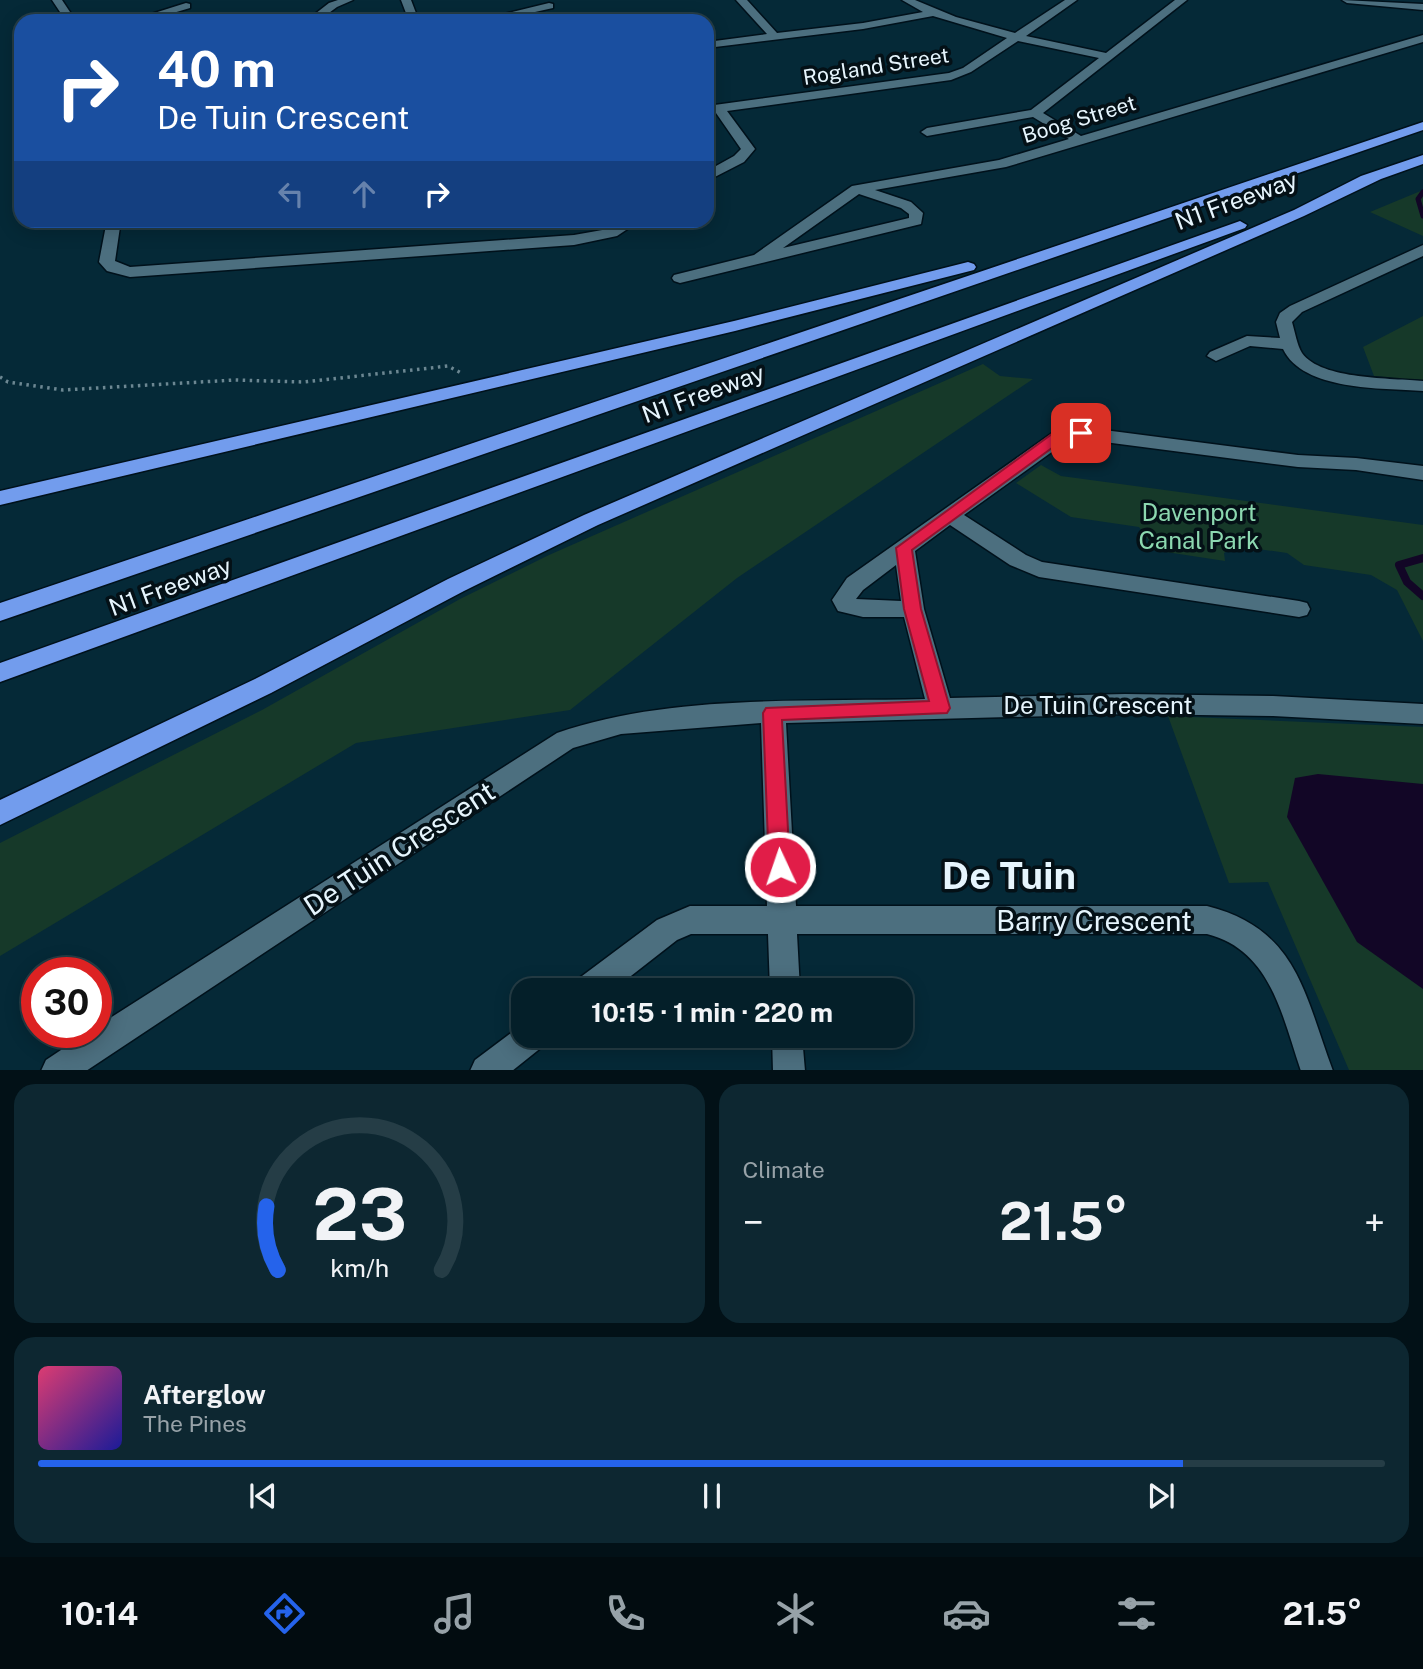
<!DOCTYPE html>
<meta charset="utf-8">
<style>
:root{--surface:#041f29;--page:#0d2731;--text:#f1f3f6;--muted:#97a2a8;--line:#253d46;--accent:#2563eb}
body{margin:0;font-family:"Public Sans",sans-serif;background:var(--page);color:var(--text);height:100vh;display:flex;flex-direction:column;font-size:26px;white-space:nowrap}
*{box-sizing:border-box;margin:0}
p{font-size:23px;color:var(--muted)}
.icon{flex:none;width:38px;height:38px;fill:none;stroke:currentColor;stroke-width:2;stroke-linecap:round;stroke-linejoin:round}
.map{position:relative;height:1070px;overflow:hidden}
.details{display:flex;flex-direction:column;gap:14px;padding:14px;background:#021117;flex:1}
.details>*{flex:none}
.guide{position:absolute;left:14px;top:14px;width:700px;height:214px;border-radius:21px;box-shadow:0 4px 18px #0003,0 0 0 2px var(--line);background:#1a4fa0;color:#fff;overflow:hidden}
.speed{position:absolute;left:21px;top:957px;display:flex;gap:14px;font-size:35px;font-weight:700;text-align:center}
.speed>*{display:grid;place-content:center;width:91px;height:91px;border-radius:50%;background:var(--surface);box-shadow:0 4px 18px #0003,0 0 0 2px var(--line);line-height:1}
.speed .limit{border:10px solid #d22;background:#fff;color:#111}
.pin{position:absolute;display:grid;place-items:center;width:60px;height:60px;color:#fff;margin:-30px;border-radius:14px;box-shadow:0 4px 10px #0006}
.me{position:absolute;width:77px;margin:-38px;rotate:357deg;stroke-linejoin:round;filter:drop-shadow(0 0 5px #0008)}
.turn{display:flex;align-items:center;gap:24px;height:147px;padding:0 28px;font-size:32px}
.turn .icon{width:91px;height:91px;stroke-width:2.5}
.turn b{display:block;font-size:49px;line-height:60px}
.lanes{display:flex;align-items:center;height:66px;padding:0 28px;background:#0003;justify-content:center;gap:35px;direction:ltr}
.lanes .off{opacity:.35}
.big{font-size:52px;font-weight:700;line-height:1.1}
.details .tile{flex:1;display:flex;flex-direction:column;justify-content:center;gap:10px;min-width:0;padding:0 24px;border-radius:21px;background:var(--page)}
.details .dial{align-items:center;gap:0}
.dial svg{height:182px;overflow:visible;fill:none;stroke:var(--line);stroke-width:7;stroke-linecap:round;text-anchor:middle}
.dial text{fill:var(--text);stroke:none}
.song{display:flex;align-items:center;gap:21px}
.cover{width:84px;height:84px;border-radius:10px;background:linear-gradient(135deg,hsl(340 70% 55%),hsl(240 70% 35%))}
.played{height:7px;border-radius:4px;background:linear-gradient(90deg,var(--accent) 85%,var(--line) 85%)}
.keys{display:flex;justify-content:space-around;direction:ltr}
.heat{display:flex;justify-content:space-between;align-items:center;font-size:38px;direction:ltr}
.details .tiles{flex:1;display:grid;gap:14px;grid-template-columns:1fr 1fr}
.tile:last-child{grid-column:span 2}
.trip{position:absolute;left:511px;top:978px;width:402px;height:70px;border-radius:21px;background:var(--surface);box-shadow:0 4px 18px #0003,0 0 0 2px var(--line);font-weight:700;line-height:70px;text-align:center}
.tab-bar{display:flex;height:112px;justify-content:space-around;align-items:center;background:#020c10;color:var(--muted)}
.tab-bar .icon{width:49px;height:49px}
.tab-bar .selected{color:var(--accent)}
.tab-bar b{font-size:32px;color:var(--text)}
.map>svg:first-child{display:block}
</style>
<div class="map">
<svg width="1423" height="1071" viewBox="0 0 1423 1071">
<rect width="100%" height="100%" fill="#052937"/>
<!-- green -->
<path fill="#163929" d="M1423,190V236L1370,212Z
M1423,316V381L1374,376L1363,347Z
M983,364L1000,376L1033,379L737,578L570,710L356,743L0,956V843L262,710L460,599L549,555Z
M1041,465L1061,476L1423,525V641L1397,590L1371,575L1304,565L1287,553L1237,546L1224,553L1225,561L1153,550L1151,544L1139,527L1071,517L1016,483Z
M1168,716L1423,727V1070H1349L1268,882L1229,883Z"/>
<!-- water -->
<path fill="#120626" d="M1318,774L1423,784V989L1357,942L1287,817L1295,778Z"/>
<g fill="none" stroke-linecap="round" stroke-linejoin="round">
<!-- stream-far1 -->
<path stroke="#120626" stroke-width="5" d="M1423,192L1418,199L1423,216"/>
<!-- stream -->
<path stroke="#120626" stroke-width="8" d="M1423,558L1399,565L1407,582L1423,596"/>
<defs>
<path id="minor" d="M52,0H62L76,21H66Z
M338,0H353L337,7L318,21H306L329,3Z
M401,0H411L419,21H409Z
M736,0H747L777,33L863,23L923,12L902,0H915L956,17L1015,33L1065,0H1077L1026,36L1106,53L1175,0H1187L1043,113L1081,136L1423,35V42L1006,167L875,190L911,202L923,213L921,224L680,283L674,281L672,278L674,275L754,255L852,186L999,160L1069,139L1033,117L927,136L921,132L927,128L1031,110L1099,58L1018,41L971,72L951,80L727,111L755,149L744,162L707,181V171L734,156L741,149L716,113L707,114V106L949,73L963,68L1007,38L933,16L863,29L707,48V42L767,34ZM859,194L901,208L909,214V218L783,248Z
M1342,0L1423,4V10L1347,3Z
M186,3L190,4V8L146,21H129Z
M549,3L553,4V8L495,21H475Z
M107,220H121L115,261L130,267L574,235L608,229L623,220H641L617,236L574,245L130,277L107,271L99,262Z
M1423,245V256L1302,312L1292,322C1295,332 1297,345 1302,353C1321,380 1393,378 1423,381V391C1382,388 1303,391 1283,349L1250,346L1216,361L1207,356L1210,352L1247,336L1280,338L1276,322L1280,313L1290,306Z
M1081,427L1298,455L1356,458L1423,466V480L1356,470L1298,467L1081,439L1067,441L964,515L1026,555L1042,562L1299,601L1307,603L1310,609L1307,615L1299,617L1039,577L1010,565L950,525L915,551L924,609L950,698L1125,694L1273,696L1423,704V724L1273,716L1125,714L786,723L796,906H1207C1298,929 1304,994 1333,1071H1301C1282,1016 1271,950 1207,934H797L800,990H770L768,934H691L677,940L613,990H574L578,979L657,920L690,906H767L761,723L621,734L573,748L86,1071H41L46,1060L88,1032H96V1027L557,733C668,694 808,702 925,699L904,617H863L838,611L832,600L847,578L1055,431ZM896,565L901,601L856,599L863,590Z
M523,1024V1036H546L542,1047L512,1071H470L475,1060Z
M772,1036H802L805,1071H773Z"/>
<path id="motorway" d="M1423,122V130L0,621V603Z
M1423,155V164L1381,179L1304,216L598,525L464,591L271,693L0,825V800L255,679L448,579L584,515L1294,210L1361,176Z
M1240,221L1247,225L1245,228L0,682V663Z
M968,262L974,264L976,267L974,270L735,331L0,505V491L734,321Z"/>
</defs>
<!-- minor casing -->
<use href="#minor" stroke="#00111b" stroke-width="3"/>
<!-- motorway casing -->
<use href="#motorway" stroke="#00111b" stroke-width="3"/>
<!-- path -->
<path stroke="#6c8792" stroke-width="3.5" stroke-dasharray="2.5 4.5" stroke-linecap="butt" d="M0,377L8,382L63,390L235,380L304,382L448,366L463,374"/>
<!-- minor -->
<use href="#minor" fill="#4c6f7f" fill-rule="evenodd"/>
<!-- motorway -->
<use href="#motorway" fill="#729ced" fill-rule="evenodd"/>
</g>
<!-- route -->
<path fill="#e11d48" stroke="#92132f" stroke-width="2" d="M1081,428L1089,433L1086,436L1063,440L912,550L921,609L950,708L947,713L782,720L790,867L787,874L780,877L772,874L769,867L763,713L766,708L929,701L904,609L896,548L1052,434L1068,428Z"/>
<g text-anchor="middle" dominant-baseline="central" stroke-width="7" stroke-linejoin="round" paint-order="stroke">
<!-- far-street labels -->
<g font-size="21" fill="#e6f5fd" stroke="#041016">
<text transform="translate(876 66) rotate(-9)">Rogland Street</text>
<text transform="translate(1079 119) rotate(-17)">Boog Street</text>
</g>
<!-- street labels -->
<g font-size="24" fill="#e6f5fd" stroke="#041016">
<text transform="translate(1236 200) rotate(-20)">N1 Freeway</text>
<text transform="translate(703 393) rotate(-20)">N1 Freeway</text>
<text transform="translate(170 586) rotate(-20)">N1 Freeway</text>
<text x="1098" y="705">De Tuin Crescent</text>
</g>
<!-- park labels -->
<g font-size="24" fill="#8cd8b0" stroke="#041016">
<text x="1199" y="512">Davenport<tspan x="1199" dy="28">Canal Park</tspan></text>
</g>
<!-- near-street labels -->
<g font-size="28" fill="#e6f5fd" stroke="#041016">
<text transform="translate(399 848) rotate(-33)">De Tuin Crescent</text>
<text x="1094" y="920">Barry Crescent</text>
</g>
<!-- near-district labels -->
<g font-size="38" font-weight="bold" fill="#e6f5fd" stroke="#041016">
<text x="1009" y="875">De Tuin</text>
</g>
</g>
</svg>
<div class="speed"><div class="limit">30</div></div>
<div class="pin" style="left:1081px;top:433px;background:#d93025"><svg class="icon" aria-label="arrive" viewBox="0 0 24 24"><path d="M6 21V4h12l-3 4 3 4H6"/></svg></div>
<svg class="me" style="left:780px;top:867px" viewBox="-20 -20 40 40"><circle r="17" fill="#e11d48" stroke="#fff" stroke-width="3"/><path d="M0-11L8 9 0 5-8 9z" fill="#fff"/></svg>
<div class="trip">10:15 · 1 min · 220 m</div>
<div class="guide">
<div class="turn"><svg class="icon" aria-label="right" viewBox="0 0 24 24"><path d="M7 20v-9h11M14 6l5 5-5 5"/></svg><div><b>40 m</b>De Tuin Crescent</div></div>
<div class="lanes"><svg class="icon off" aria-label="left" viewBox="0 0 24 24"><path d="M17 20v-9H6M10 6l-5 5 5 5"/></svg><svg class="icon off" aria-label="ahead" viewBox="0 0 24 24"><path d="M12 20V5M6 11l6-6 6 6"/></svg><svg class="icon" aria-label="right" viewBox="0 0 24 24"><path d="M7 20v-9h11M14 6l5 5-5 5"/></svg></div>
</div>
</div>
<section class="details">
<div class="tiles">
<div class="tile dial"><svg viewBox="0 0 100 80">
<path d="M14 69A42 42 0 1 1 86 69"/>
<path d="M14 69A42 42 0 0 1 9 41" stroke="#2563eb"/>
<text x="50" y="56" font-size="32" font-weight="700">23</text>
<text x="50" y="72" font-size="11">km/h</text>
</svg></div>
<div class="tile"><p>Climate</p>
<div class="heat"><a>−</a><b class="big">21.5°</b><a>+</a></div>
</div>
<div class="tile">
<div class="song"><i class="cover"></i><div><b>Afterglow</b><p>The Pines</p></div></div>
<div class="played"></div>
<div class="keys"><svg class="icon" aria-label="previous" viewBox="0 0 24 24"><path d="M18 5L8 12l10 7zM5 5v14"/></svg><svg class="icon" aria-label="pause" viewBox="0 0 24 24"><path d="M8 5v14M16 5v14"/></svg><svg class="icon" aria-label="next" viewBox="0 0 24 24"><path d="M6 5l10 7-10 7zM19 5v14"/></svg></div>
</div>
</div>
</section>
<nav class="tab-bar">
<b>10:14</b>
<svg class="icon selected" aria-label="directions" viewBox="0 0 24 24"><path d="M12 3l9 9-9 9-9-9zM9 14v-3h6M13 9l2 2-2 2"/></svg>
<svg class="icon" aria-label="music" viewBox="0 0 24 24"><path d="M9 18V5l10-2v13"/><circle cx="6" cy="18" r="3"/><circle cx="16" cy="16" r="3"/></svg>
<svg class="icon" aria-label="phone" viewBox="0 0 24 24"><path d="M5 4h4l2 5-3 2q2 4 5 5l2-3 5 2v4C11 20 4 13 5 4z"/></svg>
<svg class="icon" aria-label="climate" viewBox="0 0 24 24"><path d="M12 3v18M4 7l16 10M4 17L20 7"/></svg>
<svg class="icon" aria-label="car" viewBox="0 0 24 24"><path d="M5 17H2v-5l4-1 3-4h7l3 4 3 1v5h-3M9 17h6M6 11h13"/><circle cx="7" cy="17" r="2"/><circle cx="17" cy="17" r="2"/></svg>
<svg class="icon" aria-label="filters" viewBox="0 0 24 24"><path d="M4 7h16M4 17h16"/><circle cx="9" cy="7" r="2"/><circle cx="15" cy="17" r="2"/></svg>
<b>21.5°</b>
</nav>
